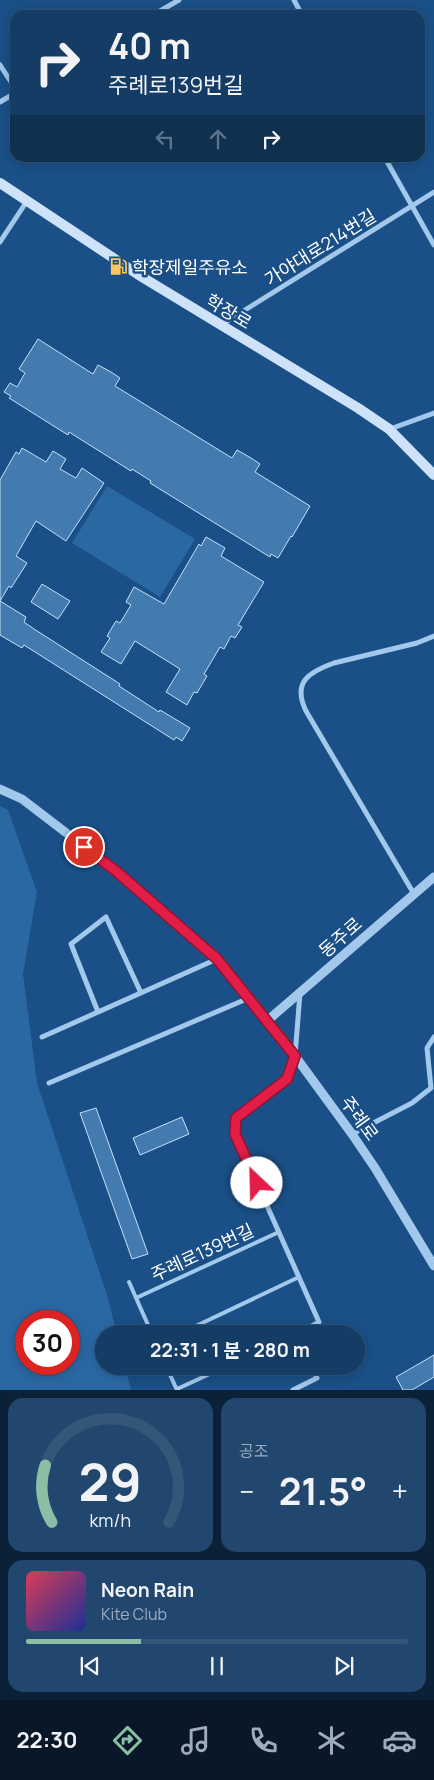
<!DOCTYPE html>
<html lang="ko">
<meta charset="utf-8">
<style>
:root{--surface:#143c65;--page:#21476e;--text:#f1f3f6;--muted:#9dadbf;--line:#335679;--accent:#8abfa5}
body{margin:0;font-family:Manrope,"Noto Sans KR",sans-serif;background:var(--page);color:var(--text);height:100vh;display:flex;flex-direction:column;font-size:19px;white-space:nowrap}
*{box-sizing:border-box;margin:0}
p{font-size:16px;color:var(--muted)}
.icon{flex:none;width:28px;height:28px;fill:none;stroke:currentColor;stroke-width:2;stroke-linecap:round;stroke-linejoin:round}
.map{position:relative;height:1390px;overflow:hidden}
.side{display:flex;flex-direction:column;gap:8px;padding:8px;background:#0b2138;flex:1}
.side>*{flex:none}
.guide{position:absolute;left:10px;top:10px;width:415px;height:152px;border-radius:15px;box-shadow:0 2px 12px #0003,0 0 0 1px var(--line);background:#143c65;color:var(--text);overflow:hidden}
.speed{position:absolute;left:15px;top:1310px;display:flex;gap:10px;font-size:25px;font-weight:700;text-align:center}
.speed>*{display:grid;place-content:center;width:65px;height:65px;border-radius:50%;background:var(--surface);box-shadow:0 2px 12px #0003,0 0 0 1px var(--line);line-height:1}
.speed .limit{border:8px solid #d22;background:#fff;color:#111}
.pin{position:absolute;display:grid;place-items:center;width:42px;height:42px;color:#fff;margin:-21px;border:2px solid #fff;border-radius:50%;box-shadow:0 1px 5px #0007}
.me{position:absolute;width:55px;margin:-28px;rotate:336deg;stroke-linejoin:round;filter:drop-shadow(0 0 4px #0008)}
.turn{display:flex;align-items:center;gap:18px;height:105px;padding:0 15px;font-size:22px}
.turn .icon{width:65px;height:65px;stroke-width:2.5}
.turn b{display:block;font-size:35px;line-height:42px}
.lanes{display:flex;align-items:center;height:48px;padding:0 15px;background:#0003;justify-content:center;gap:25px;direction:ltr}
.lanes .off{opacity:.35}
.big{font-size:38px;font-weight:700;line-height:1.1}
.side .card{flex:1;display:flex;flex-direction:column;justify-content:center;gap:8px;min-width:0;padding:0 18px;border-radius:15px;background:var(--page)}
.side .dial{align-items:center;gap:0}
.dial svg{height:130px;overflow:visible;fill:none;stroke:var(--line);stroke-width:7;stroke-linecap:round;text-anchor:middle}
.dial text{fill:var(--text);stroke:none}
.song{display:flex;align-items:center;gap:15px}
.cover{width:60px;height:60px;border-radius:8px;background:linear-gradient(135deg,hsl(350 70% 55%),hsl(230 70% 35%))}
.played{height:5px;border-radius:2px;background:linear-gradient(90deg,var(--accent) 30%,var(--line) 30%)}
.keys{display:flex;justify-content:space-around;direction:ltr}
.heat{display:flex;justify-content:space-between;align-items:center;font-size:28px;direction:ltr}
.side .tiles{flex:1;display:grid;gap:8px;grid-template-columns:1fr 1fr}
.card:last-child{grid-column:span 2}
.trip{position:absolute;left:95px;top:1325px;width:270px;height:50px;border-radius:25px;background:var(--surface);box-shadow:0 2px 12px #0003,0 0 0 1px var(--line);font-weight:700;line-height:50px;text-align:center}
.tabs{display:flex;height:80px;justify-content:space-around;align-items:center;background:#081828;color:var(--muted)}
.tabs .icon{width:35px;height:35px}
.tabs .selected{color:var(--accent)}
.tabs b{font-size:22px;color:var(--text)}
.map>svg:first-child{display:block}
</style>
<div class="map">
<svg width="434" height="1390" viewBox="0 0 434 1390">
<rect width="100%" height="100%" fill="#1a5087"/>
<!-- green -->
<path fill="#2a68a4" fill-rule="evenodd" d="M107,486L195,539L160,597L72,543Z
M0,806L8,810L37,892L23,974L37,1083L107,1295L117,1334H104V1366H125L131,1390H0ZM26,1321H69V1364H26Z"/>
<!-- building -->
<path fill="#437ab0" stroke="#c7e1f9" d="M38,339L93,374L98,365L111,372L120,378L115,386L232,458L237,450L251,458L260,464L255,472L310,506L292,537L291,536L278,558L271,554L270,557L150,483L151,481L132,469L131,471L69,432L68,435L9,398L11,396L4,392L10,383L17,387L25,373L19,369Z
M22,448L46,462L53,451L66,459L60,469L76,478L82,468L104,483L66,541L36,521L16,556L27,563L11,588L9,586L0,601L26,617L24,622L34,629L120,684L119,686L159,712L160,710L190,728L182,741L176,737L174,740L24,645L22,648L0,635V480L16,452L19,454Z
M206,537L225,548L221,556L264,582L238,625L242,627L235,638L231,636L224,649L220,647L204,674L207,676L197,693L194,692L187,705L166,692L180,669L135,641L121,664L101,652L110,638L107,636L116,621L120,623L131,605L126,602L134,587L164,604L199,544L201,546Z
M42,584L70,601L58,619L31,602Z
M96,1108L148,1254L132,1259L80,1113Z
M182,1117L189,1134L140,1155L133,1138Z
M434,1355V1377L412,1390H403L396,1377Z"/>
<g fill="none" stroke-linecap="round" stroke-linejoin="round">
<!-- service -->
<path stroke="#a2c8ec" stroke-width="4" d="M129,1282L152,1334
M136,1298L279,1232
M179,1334L299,1277
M166,1366L177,1390
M177,1389L227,1366"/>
<!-- minor -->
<path stroke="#a2c8ec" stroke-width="5" d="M294,0L302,15
M153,15L179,0
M0,65L15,88
M0,102L15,93
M385,158L434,245
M0,242L27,201
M221,325L434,192
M390,429L434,413
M414,894L306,711C292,682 309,672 334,663L417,643L434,636
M98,1012L71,944L106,917L141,993
M42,1037L217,959
M49,1083L249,998
M352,1134L412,1103L431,1088L427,1048L434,1037
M298,1334L319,1322L235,1134L236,1118L287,1079L295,1056L300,993
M293,1390L317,1378L312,1366"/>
<!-- tertiary -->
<path stroke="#a2c8ec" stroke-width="9" d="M0,789L22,799L116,871L217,959L295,1056L352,1134L375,1168L434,1266
M267,1021L434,877"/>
<!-- secondary -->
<path stroke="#cee3f9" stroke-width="10" d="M0,183L142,277L358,408L389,429L434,475"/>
</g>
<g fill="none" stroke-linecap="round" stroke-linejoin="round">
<defs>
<path id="route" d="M84,847L116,871L217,959L295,1056L287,1079L236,1118L235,1134L257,1183"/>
</defs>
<!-- route casing -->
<use href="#route" stroke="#92132f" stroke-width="12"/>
<!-- route -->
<use href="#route" stroke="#e11d48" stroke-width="9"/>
</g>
<!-- icons -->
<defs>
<symbol id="fuel-bare" viewBox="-9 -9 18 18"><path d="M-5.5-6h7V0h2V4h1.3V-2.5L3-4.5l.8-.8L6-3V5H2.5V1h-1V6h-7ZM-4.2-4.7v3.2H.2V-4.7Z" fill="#fec65e" stroke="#1a5087" stroke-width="2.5" paint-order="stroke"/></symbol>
</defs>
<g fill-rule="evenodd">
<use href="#fuel-bare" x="106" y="254" width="25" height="25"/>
</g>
<g text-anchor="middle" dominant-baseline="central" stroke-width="5" stroke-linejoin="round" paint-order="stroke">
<!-- street labels -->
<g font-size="18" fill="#fff" stroke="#1a5087">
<text transform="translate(320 247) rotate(-32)">가야대로214번길</text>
<text transform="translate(229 311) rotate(31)">학장로</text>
<text transform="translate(340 937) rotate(-41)">동주로</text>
<text transform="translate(360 1118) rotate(54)">주례로</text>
<text transform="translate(202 1252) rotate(-25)">주례로139번길</text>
</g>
<!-- poi labels -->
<g font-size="18" fill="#fff" stroke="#1a5087" text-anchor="start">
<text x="132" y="267">학장제일주유소</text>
</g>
</g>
</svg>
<div class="speed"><div class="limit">30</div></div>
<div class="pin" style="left:84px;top:847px;background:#d93025"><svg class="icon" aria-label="arrive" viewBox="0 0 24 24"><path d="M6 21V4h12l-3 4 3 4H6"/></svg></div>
<svg class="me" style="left:257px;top:1183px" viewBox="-20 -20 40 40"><circle r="19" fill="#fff"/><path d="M0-13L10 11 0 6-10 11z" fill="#e11d48"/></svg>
<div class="trip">22:31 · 1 분 · 280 m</div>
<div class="guide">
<div class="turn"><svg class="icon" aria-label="right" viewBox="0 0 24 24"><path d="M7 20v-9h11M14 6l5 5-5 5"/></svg><div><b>40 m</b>주례로139번길</div></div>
<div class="lanes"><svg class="icon off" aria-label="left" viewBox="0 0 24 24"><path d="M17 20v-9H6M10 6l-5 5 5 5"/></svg><svg class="icon off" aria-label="ahead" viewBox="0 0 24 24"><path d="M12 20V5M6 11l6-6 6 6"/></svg><svg class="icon" aria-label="right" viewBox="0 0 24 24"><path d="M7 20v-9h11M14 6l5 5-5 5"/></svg></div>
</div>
</div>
<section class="side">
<div class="tiles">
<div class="card dial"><svg viewBox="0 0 100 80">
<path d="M14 69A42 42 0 1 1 86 69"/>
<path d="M14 69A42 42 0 0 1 10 34" stroke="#8abfa5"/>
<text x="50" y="56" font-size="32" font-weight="700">29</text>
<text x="50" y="72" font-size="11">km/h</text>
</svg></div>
<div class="card"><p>공조</p>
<div class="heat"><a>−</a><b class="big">21.5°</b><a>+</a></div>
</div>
<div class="card">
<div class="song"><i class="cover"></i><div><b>Neon Rain</b><p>Kite Club</p></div></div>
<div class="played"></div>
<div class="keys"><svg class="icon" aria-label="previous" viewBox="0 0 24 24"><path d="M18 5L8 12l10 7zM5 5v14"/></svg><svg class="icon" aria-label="pause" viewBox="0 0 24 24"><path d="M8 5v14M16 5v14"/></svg><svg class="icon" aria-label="next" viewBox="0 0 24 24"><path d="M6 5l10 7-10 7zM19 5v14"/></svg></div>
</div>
</div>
</section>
<nav class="tabs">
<b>22:30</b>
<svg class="icon selected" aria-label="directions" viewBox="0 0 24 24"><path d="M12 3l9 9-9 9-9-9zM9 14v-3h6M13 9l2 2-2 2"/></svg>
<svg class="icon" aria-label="music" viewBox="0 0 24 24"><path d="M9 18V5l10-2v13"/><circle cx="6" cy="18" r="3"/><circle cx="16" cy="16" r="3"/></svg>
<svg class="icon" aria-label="phone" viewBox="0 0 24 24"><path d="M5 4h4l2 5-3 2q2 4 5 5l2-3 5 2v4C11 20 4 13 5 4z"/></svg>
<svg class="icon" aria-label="climate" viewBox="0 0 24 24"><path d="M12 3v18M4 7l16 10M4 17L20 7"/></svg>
<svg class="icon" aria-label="car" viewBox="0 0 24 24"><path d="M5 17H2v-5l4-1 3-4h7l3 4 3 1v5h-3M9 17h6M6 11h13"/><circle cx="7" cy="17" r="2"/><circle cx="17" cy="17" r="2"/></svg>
</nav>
